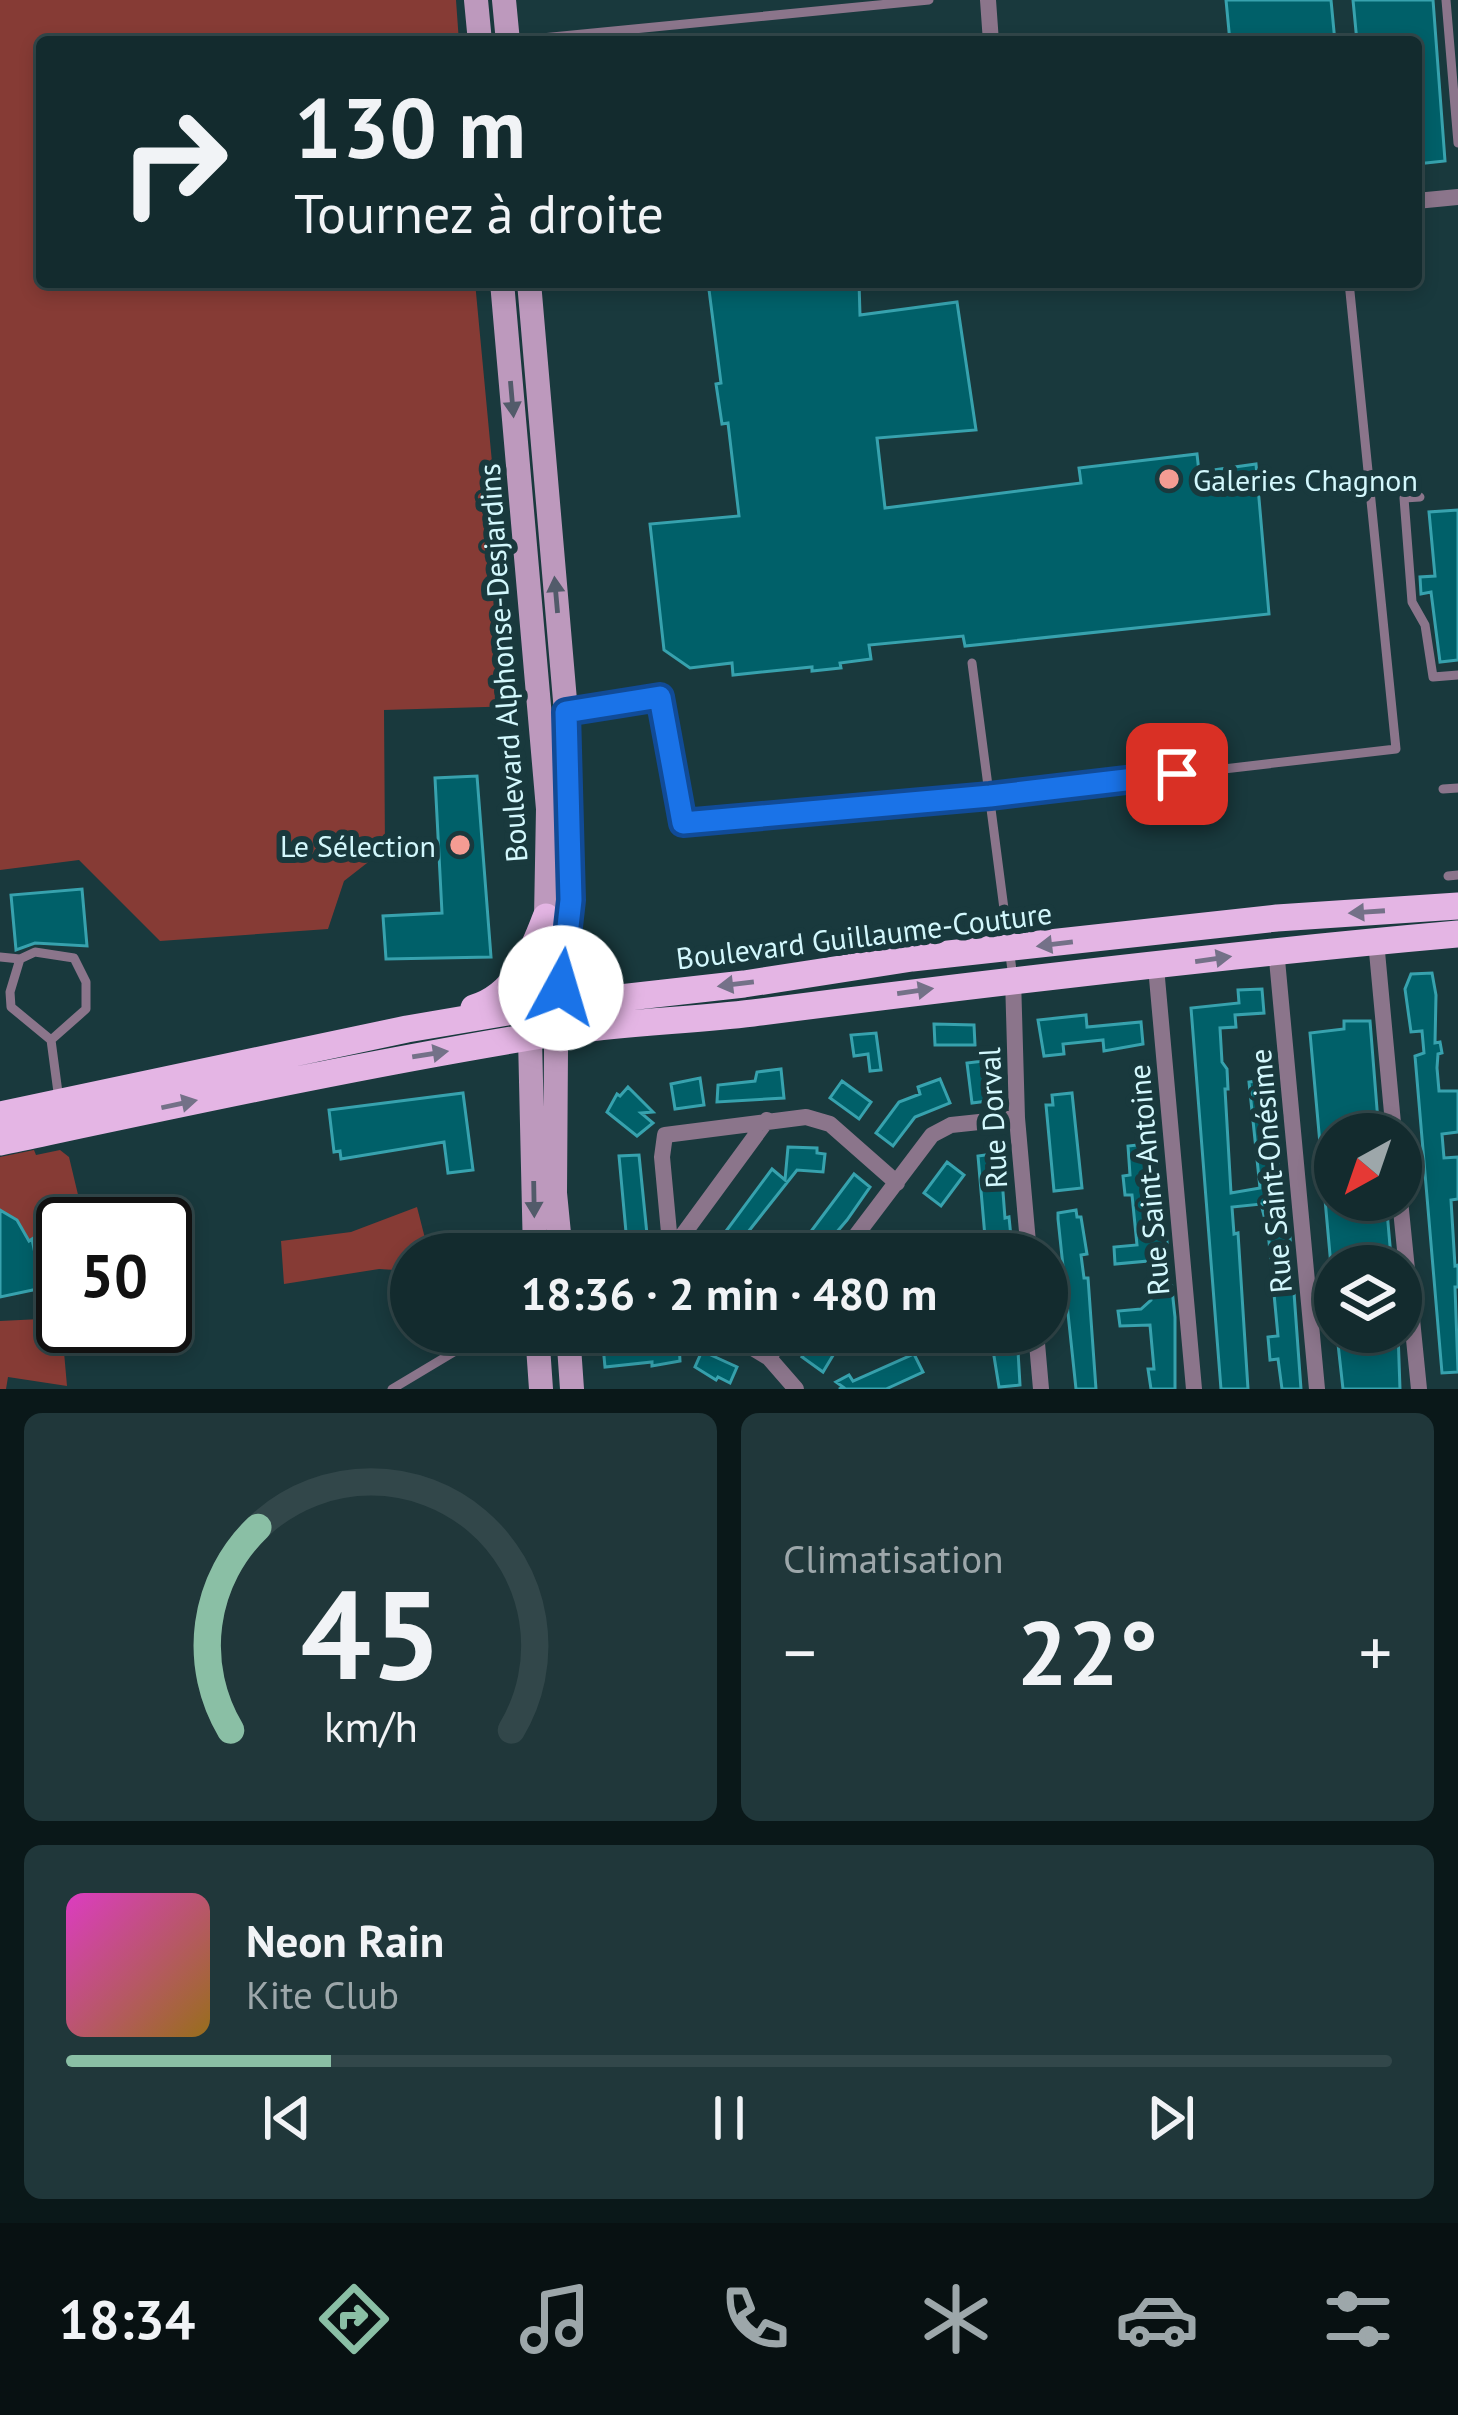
<!DOCTYPE html>
<html lang="fr">
<meta charset="utf-8">
<style>
:root{--surface:#132b2e;--page:#20373a;--text:#f1f3f6;--muted:#9da7aa;--line:#32474a;--accent:#8abfa5}
body{margin:0;font-family:"PT Sans",sans-serif;background:var(--page);color:var(--text);height:100vh;display:flex;flex-direction:column;font-size:45px;white-space:nowrap}
*{box-sizing:border-box;margin:0}
p{font-size:39px;color:var(--muted)}
.icon{flex:none;width:66px;height:66px;fill:none;stroke:currentColor;stroke-width:2;stroke-linecap:round;stroke-linejoin:round}
.map{position:relative;height:1389px;overflow:hidden}
.drawer{display:flex;flex-direction:column;gap:24px;padding:24px;background:#0a1819;flex:1}
.drawer>*{flex:none}
.top-card{position:absolute;left:36px;top:36px;width:1386px;height:252px;border-radius:12px;box-shadow:0 6px 18px #0003,0 0 0 3px var(--line);background:#132b2e;color:var(--text);overflow:hidden}
.needle{width:78px;rotate:220deg}
.fabs{position:absolute;left:1314px;top:1113px;display:grid;gap:24px}
.fabs a{display:grid;place-items:center;width:108px;height:108px;border-radius:50%;background:var(--surface);box-shadow:0 6px 18px #0003,0 0 0 3px var(--line);font-size:60px}
.speed{position:absolute;left:36px;top:1197px;display:flex;gap:24px;font-size:60px;font-weight:700;text-align:center}
.speed>*{display:grid;place-content:center;width:156px;height:156px;border-radius:50%;background:var(--surface);box-shadow:0 6px 18px #0003,0 0 0 3px var(--line);line-height:1}
.speed .limit{border:6px solid #111;border-radius:18px;background:#fff;color:#111}
.pin{position:absolute;display:grid;place-items:center;width:102px;height:102px;color:#fff;margin:-51px;border-radius:24px;box-shadow:0 6px 18px #0006}
.me{position:absolute;width:132px;margin:-66px;rotate:6deg;stroke-linejoin:round;filter:drop-shadow(0 0 9px #0008)}
.turn{display:flex;align-items:center;gap:42px;height:252px;padding:0 60px;font-size:54px}
.turn .icon{width:156px;height:156px;stroke-width:2.5}
.turn b{display:block;font-size:84px;line-height:102px}
.big{font-size:90px;font-weight:700;line-height:1.1}
.drawer .widget{flex:1;display:flex;flex-direction:column;justify-content:center;gap:18px;min-width:0;padding:0 42px;border-radius:18px;background:var(--page)}
.drawer .dial{align-items:center;gap:0}
.dial svg{height:312px;overflow:visible;fill:none;stroke:var(--line);stroke-width:7;stroke-linecap:round;text-anchor:middle}
.dial text{fill:var(--text);stroke:none}
.song{display:flex;align-items:center;gap:36px}
.cover{width:144px;height:144px;border-radius:18px;background:linear-gradient(135deg,hsl(310 70% 55%),hsl(40 70% 35%))}
.played{height:12px;border-radius:6px;background:linear-gradient(90deg,var(--accent) 20%,var(--line) 20%)}
.keys{display:flex;justify-content:space-around;direction:ltr}
.heat{display:flex;justify-content:space-between;align-items:center;font-size:66px;direction:ltr}
.drawer .tiles{flex:1;display:grid;gap:24px;grid-template-columns:1fr 1fr}
.widget:last-child{grid-column:span 2}
.trip{position:absolute;left:390px;top:1233px;width:678px;height:120px;border-radius:60px;background:var(--surface);box-shadow:0 6px 18px #0003,0 0 0 3px var(--line);font-weight:700;line-height:120px;text-align:center}
.tabs{display:flex;height:192px;justify-content:space-around;align-items:center;background:#081112;color:var(--muted)}
.tabs .icon{width:84px;height:84px}
.tabs .selected{color:var(--accent)}
.tabs b{font-size:54px;color:var(--text)}
.map>svg:first-child{display:block}
</style>
<div class="map">
<svg width="1458" height="1389" viewBox="0 0 1458 1389">
<rect width="100%" height="100%" fill="#19393d"/>
<!-- green -->
<path fill="#863b35" d="M0,0H456L459,42H42V282H475L515,706L384,710L385,849L344,881L328,929L160,941L79,860L0,870Z
M34,1150L36,1155L60,1150L69,1157L85,1224H63V1234L29,1241L17,1220L0,1211V1157Z
M417,1207L429,1254H411V1271L379,1269L284,1284L281,1241L351,1232Z
M61,1318L67,1386L8,1377L6,1389H0V1321Z"/>
<!-- building -->
<path fill="#006069" stroke="#37a2ae" stroke-width="3" d="M1226,0H1331L1335,42H1230Z
M1353,0H1433L1445,161L1416,164V42H1357Z
M708,282H859L860,315L957,302L976,430L877,438L885,508L1081,483L1079,468L1197,454L1199,472L1256,464L1269,614L965,646L963,636L869,645L871,659L840,663L841,668L812,671V667L733,675L732,663L690,668L664,650L650,524L739,516L728,423L722,424L716,384L721,383Z
M1458,510V660L1440,662L1431,592L1421,594L1420,577L1435,576L1429,512Z
M477,776L491,957L386,959L383,916L442,913L435,778Z
M82,889L87,946L35,943L16,950L11,895Z
M1432,973L1436,995L1435,1043L1440,1042L1442,1053L1438,1054L1437,1068L1439,1091H1458V1132L1442,1134L1444,1158L1458,1157V1199L1451,1200L1455,1266L1458,1265V1287H1455L1458,1372L1442,1373L1415,1056L1424,1053L1422,1031L1411,1032L1405,989L1411,974Z
M1262,989L1264,1013L1235,1015L1236,1027L1220,1028L1222,1062L1227,1069L1228,1089H1225L1231,1193L1260,1188L1249,1082L1273,1079L1279,1186L1282,1185L1289,1224L1301,1389H1282L1278,1359L1270,1360L1268,1337L1278,1336L1268,1231L1261,1204L1232,1207L1234,1234L1238,1233L1248,1389H1221L1191,1008L1239,1003L1238,990Z
M1086,1015L1087,1027L1141,1022L1143,1044L1104,1051L1103,1040L1063,1044L1064,1054L1044,1056L1038,1020Z
M1344,1021H1370L1379,1134H1335V1200H1386L1391,1257L1355,1260V1266H1331L1310,1033L1344,1029Z
M934,1024L974,1025L975,1045H935Z
M876,1033L881,1070L870,1071L868,1054L854,1056L851,1035Z
M992,1060L996,1100L972,1103L967,1063Z
M781,1069L784,1098L717,1102L718,1085L755,1081L757,1072Z
M700,1078L704,1105L675,1109L671,1084Z
M940,1079L950,1103L915,1117L893,1146L876,1133L899,1102L920,1094L918,1087Z
M842,1081L871,1102L859,1119L830,1098Z
M628,1087L653,1112L641,1113L653,1123L637,1136L607,1112L617,1094L620,1096Z
M463,1093L473,1170L448,1173L444,1142L341,1159L340,1151L334,1152L329,1110Z
M1072,1093L1082,1188L1054,1191L1046,1105H1053L1052,1095Z
M1156,1143L1159,1205H1162L1166,1233L1175,1317V1389H1151L1148,1369H1154L1150,1325L1120,1326L1118,1311L1141,1309L1151,1300L1149,1261L1115,1264L1114,1247L1137,1245L1132,1195H1125L1123,1176L1130,1175L1128,1146Z
M788,1147L817,1148V1153L825,1154L823,1172L797,1170L748,1232L752,1234L745,1244L735,1254H726L715,1246L772,1169L785,1180Z
M1000,1153L1005,1218L1009,1217L1011,1237L989,1241L985,1237L978,1156Z
M639,1155L649,1254H628L619,1156Z
M947,1162L964,1175L941,1206L924,1193Z
M854,1174L870,1187L847,1220L818,1254H794Z
M0,1210L17,1220L29,1241L32,1239L42,1288L0,1297Z
M1076,1210L1077,1217H1081L1087,1254L1081,1255L1084,1278H1088L1096,1389H1076L1058,1219V1213Z
M821,1332H847L823,1372L802,1357Z
M1375,1332H1398L1400,1389H1343L1338,1344L1376,1341Z
M645,1342V1346L679,1343L680,1361L652,1366V1362L605,1367L603,1346Z
M1012,1348L1018,1351L1020,1385L999,1387L993,1350Z
M702,1351L737,1367L730,1383L718,1377L716,1380L695,1367Z
M914,1354L923,1372L886,1389H839L843,1387L836,1382L849,1375L853,1381Z"/>
<g fill="none" stroke-linecap="round" stroke-linejoin="round">
<!-- lane -->
<path stroke="#8b758b" stroke-width="9" d="M1446,0L1458,143
M511,41L929,0
M1420,497L1404,498L1412,602L1425,625L1433,677L1458,675
M972,663L1013,978
M542,719L660,697L683,823L990,796L1396,749L1349,282
M1443,789L1458,788
M1448,876L1458,875
M0,957L20,959
M51,1040L86,1009V982L74,958L35,952L20,959L10,992L11,1007L51,1040L59,1100
M392,1389L484,1334L494,1332"/>
<!-- street -->
<path stroke="#8b758b" stroke-width="16" d="M988,0L991,42
M1416,201L1458,197
M1376,941L1394,1134
M1276,949L1317,1389
M1156,967L1194,1389
M1013,978L1017,1118L1029,1254
M1400,1200L1419,1389
M671,1251L767,1120
M671,1254L662,1157L665,1135L806,1117L830,1124L897,1183
M842,1254L932,1135L951,1125L1017,1118
M726,1332L769,1358L796,1389
M1036,1332L1041,1389
M769,1358L785,1332"/>
<!-- secondary -->
<path stroke="#bd99bd" stroke-width="24" d="M476,0L480,42
M504,0L508,42
M502,282L548,809L546,917L532,996L530,1038L535,1254
M529,282L566,712L571,900L556,1050L555,1193L561,1254
M537,1332L541,1389
M568,1332L572,1389"/>
<!-- primary -->
<path stroke="#e4b5e4" stroke-width="27" d="M474,1008C515,996 532,954 546,917
M0,1115L407,1029L531,1008L744,984L912,958L1277,918L1458,906
M0,1142C184,1103 368,1063 554,1033C619,1022 687,1021 753,1013C988,983 1222,955 1458,934"/>
</g>
<!-- one-way arrows -->
<defs><path id="oneway-solid" d="M-6-.8H1V-3.2L6.5 0L1 3.2V.8H-6Z" transform="scale(3)"/></defs>
<g fill="#525b6a">
<use href="#oneway-solid" transform="translate(512 399) rotate(85)"/>
<use href="#oneway-solid" transform="translate(556 595) rotate(-95)"/>
<use href="#oneway-solid" transform="translate(534 1199) rotate(89)"/>
</g>
<g fill="#747188">
<use href="#oneway-solid" transform="translate(1367 912) rotate(176)"/>
<use href="#oneway-solid" transform="translate(1055 944) rotate(173)"/>
<use href="#oneway-solid" transform="translate(1213 959) rotate(-8)"/>
<use href="#oneway-solid" transform="translate(736 984) rotate(173)"/>
<use href="#oneway-solid" transform="translate(915 991) rotate(-8)"/>
<use href="#oneway-solid" transform="translate(430 1054) rotate(-9)"/>
<use href="#oneway-solid" transform="translate(179 1104) rotate(-12)"/>
</g>
<g fill="none" stroke-linecap="round" stroke-linejoin="round">
<defs>
<path id="route" d="M561,988L571,900L566,712L660,697L683,823L990,796L1177,774"/>
</defs>
<!-- route casing -->
<use href="#route" stroke="#114b97" stroke-width="30"/>
<!-- route -->
<use href="#route" stroke="#1a73e8" stroke-width="21"/>
</g>
<!-- markers -->
<g fill="#f59c93" stroke="#19393d" stroke-width="4.5">
<circle cx="1169" cy="479" r="12"/>
<circle cx="460" cy="845" r="12"/>
</g>
<g text-anchor="middle" dominant-baseline="central" stroke-width="12" stroke-linejoin="round" paint-order="stroke">
<!-- poi labels -->
<g font-size="30" fill="#d3f8fd" stroke="#19393d" text-anchor="start">
<text x="1193" y="479">Galeries Chagnon</text>
<text x="436" y="845" text-anchor="end">Le Sélection</text>
</g>
<!-- street labels -->
<g font-size="30" fill="#d3f8fd" stroke="#19393d">
<text transform="translate(502 663) rotate(-94)">Boulevard Alphonse-Desjardins</text>
<text transform="translate(864 935) rotate(-7)">Boulevard Guillaume-Couture</text>
<text transform="translate(992 1118) rotate(-93)">Rue Dorval</text>
<text transform="translate(1270 1171) rotate(-95)">Rue Saint-Onésime</text>
<text transform="translate(1148 1180) rotate(-95)">Rue Saint-Antoine</text>
</g>
</g>
</svg>
<div class="fabs">
<a><svg class="needle" viewBox="-14 -14 28 28"><path d="M0-13l5 13h-10z" fill="#e53935"/><path d="M0 13l5-13h-10z" fill="#9da7aa"/></svg></a>
<a><svg class="icon" aria-label="layers" viewBox="0 0 24 24"><path d="M12 4l9 5-9 5-9-5zM3 14l9 5 9-5"/></svg></a>
</div>
<div class="speed"><div class="limit">50</div></div>
<div class="pin" style="left:1177px;top:774px;background:#d93025"><svg class="icon" aria-label="arrive" viewBox="0 0 24 24"><path d="M6 21V4h12l-3 4 3 4H6"/></svg></div>
<svg class="me" style="left:561px;top:988px" viewBox="-20 -20 40 40"><circle r="19" fill="#fff"/><path d="M0-13L10 11 0 6-10 11z" fill="#1a73e8"/></svg>
<div class="trip">18:36 · 2 min · 480 m</div>
<div class="top-card">
<div class="turn"><svg class="icon" aria-label="right" viewBox="0 0 24 24"><path d="M7 20v-9h11M14 6l5 5-5 5"/></svg><div><b>130 m</b>Tournez à droite</div></div>
</div>
</div>
<section class="drawer">
<div class="tiles">
<div class="widget dial"><svg viewBox="0 0 100 80">
<path d="M14 69A42 42 0 1 1 86 69"/>
<path d="M14 69A42 42 0 0 1 21 17" stroke="#8abfa5"/>
<text x="50" y="56" font-size="32" font-weight="700">45</text>
<text x="50" y="72" font-size="11">km/h</text>
</svg></div>
<div class="widget"><p>Climatisation</p>
<div class="heat"><a>−</a><b class="big">22°</b><a>+</a></div>
</div>
<div class="widget">
<div class="song"><i class="cover"></i><div><b>Neon Rain</b><p>Kite Club</p></div></div>
<div class="played"></div>
<div class="keys"><svg class="icon" aria-label="previous" viewBox="0 0 24 24"><path d="M18 5L8 12l10 7zM5 5v14"/></svg><svg class="icon" aria-label="pause" viewBox="0 0 24 24"><path d="M8 5v14M16 5v14"/></svg><svg class="icon" aria-label="next" viewBox="0 0 24 24"><path d="M6 5l10 7-10 7zM19 5v14"/></svg></div>
</div>
</div>
</section>
<nav class="tabs">
<b>18:34</b>
<svg class="icon selected" aria-label="directions" viewBox="0 0 24 24"><path d="M12 3l9 9-9 9-9-9zM9 14v-3h6M13 9l2 2-2 2"/></svg>
<svg class="icon" aria-label="music" viewBox="0 0 24 24"><path d="M9 18V5l10-2v13"/><circle cx="6" cy="18" r="3"/><circle cx="16" cy="16" r="3"/></svg>
<svg class="icon" aria-label="phone" viewBox="0 0 24 24"><path d="M5 4h4l2 5-3 2q2 4 5 5l2-3 5 2v4C11 20 4 13 5 4z"/></svg>
<svg class="icon" aria-label="climate" viewBox="0 0 24 24"><path d="M12 3v18M4 7l16 10M4 17L20 7"/></svg>
<svg class="icon" aria-label="car" viewBox="0 0 24 24"><path d="M5 17H2v-5l4-1 3-4h7l3 4 3 1v5h-3M9 17h6M6 11h13"/><circle cx="7" cy="17" r="2"/><circle cx="17" cy="17" r="2"/></svg>
<svg class="icon" aria-label="filters" viewBox="0 0 24 24"><path d="M4 7h16M4 17h16"/><circle cx="9" cy="7" r="2"/><circle cx="15" cy="17" r="2"/></svg>
</nav>
